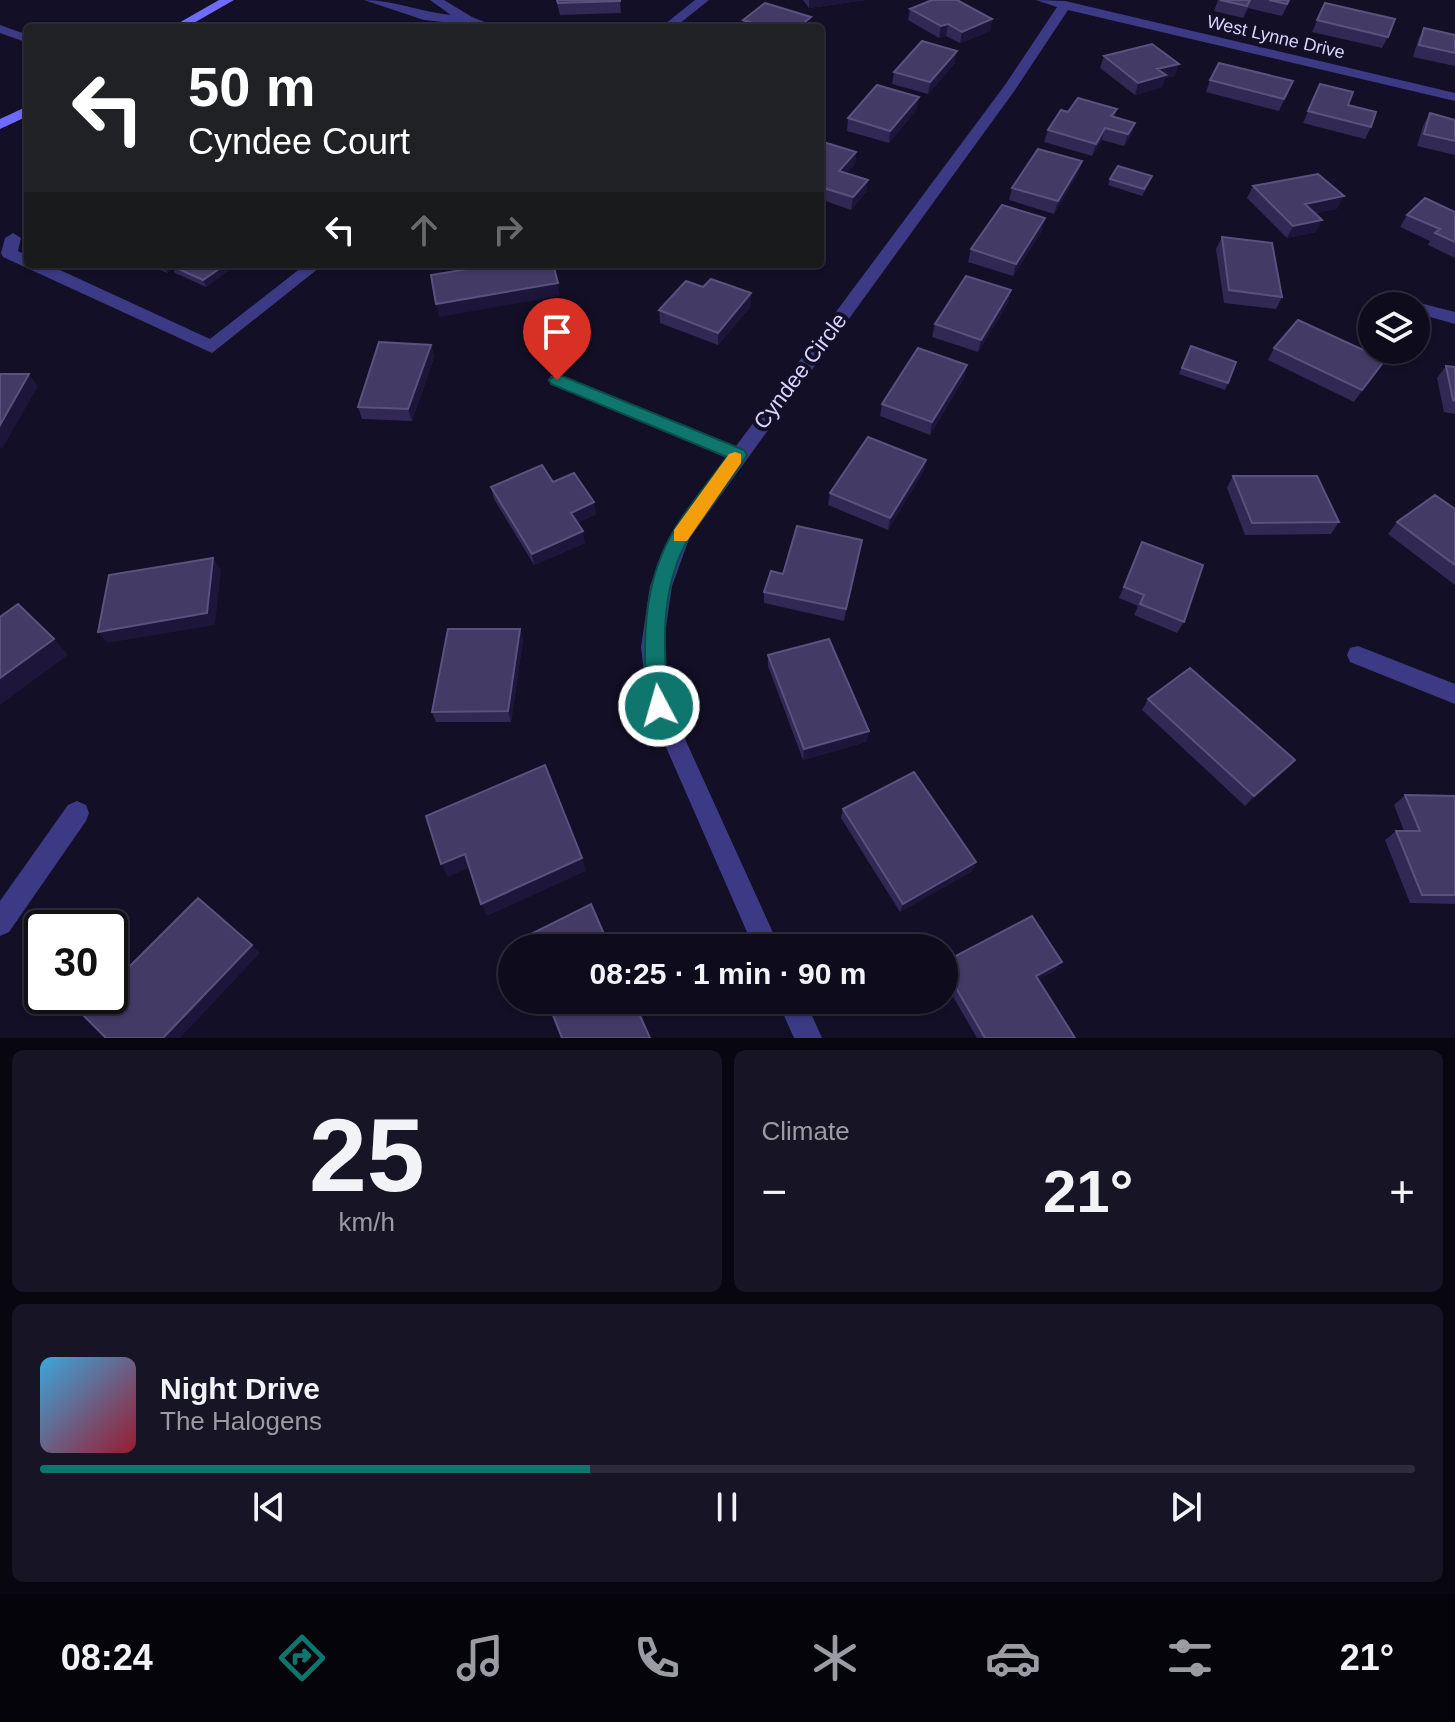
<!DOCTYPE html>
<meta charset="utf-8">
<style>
:root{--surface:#0e0b1c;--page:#171425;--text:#f1f3f6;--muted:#9b9ba3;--line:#2e2b3b;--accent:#0f766e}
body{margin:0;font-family:Arial,sans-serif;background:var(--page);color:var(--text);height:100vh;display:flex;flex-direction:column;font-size:30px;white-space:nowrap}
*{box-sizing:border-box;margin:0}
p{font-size:26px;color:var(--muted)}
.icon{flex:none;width:44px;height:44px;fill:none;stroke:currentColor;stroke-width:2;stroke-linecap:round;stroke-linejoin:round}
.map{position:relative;height:1038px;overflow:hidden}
.side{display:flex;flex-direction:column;gap:12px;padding:12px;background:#08060f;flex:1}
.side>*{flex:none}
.guide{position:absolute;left:24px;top:24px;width:800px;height:244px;border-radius:8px;box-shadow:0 2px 6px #0004,0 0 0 2px var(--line);background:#202124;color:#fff;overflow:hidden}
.tools{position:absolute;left:1358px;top:292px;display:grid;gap:16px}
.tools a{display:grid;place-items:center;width:72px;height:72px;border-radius:50%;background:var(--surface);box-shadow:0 2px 6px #0004,0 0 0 2px var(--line);font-size:40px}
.speed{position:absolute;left:24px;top:910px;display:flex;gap:16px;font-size:40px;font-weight:700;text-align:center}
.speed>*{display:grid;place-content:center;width:104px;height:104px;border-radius:50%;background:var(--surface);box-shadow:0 2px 6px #0004,0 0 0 2px var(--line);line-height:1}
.speed .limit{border:4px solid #111;border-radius:12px;background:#fff;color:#111}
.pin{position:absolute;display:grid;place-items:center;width:68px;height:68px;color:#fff;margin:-82px -34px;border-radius:50% 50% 50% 0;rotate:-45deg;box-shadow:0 0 8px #0007}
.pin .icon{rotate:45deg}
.me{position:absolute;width:88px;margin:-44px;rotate:354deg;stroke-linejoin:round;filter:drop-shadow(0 0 6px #0008)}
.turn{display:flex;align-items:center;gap:28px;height:168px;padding:0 32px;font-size:36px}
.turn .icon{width:104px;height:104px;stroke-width:2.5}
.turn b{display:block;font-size:56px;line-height:68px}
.lanes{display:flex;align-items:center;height:76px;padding:0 32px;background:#0003;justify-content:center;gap:40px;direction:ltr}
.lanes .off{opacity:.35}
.big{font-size:60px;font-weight:700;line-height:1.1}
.side .widget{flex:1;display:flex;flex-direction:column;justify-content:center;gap:12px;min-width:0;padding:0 28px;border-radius:12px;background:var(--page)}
.side .dial{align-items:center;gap:0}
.dial b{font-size:104px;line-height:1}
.song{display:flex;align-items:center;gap:24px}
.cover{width:96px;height:96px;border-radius:12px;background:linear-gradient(135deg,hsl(200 70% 55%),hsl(350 70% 35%))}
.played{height:8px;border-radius:4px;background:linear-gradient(90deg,var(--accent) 40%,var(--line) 40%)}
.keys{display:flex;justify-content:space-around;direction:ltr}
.heat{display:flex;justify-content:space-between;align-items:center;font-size:44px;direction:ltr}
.side .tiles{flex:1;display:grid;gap:12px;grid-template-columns:1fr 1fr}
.widget:last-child{grid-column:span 2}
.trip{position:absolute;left:498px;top:934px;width:460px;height:80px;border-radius:40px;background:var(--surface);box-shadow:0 2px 6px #0004,0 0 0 2px var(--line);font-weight:700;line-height:80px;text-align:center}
.tab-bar{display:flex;height:128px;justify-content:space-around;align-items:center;background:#06040b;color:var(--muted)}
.tab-bar .icon{width:56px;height:56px}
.tab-bar .current{color:var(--accent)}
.tab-bar b{font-size:36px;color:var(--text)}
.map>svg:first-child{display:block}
</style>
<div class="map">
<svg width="1455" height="1038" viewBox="0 0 1455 1038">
<rect width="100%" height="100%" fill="#130f26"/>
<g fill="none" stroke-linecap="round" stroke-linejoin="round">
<!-- service -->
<path fill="#3d3a85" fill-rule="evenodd" d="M13,233L21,238L18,251L28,256V264H47L210,339L306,264H324L212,353L3,257L1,253L5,238Z"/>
<!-- minor -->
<path fill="#3d3a85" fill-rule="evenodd" d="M364,0C394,0 421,12 451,15L430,0H444L472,17L500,28L424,20Z
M695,0H709L674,28H660Z
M1036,0L1065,1L1455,93V101L1068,10L1015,90L689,539L672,586L663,647L670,706L780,948H754L648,706L641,647L650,586L670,536L727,458L551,384L548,380L551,376H563L736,446L1005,85L1057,7Z
M0,25L28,35V43L0,33Z
M1416,302L1455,312V324L1416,313V306H1408Z
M1358,646L1455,684V704L1350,662L1347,655L1350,648Z
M77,801L86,805L89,813L86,821L9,932L0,936V901L68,805Z
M777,1000H805L822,1038H794Z"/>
<!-- secondary -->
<path fill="#6f6bff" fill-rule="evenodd" d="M219,0H234L185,28H170Z
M28,106V116L0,129V119Z"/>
</g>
<!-- wall -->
<path fill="#312854" d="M556,0H620L621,13L560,15Z
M803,0H866L809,8Z
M1218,0H1290L1282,16L1248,8L1243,18L1214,11Z
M1325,3L1388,37L1382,48L1312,32Z
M910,9L992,19L990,31L960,43L946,36L939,38L908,20Z
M743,20L810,28H743Z
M1424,28L1455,35V66L1413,57L1418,40Z
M1104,56L1175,76L1165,78L1162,87L1135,95L1100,68Z
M955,63L928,94L892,84L894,72Z
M1210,80L1293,81L1279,111L1206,92Z
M1320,84L1348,105L1371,127L1365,139L1303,123Z
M917,109L889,143L847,131L848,118Z
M1117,109L1114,117L1135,123L1131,135L1124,146L1102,140L1092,156L1044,142L1048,130Z
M1430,113L1455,120V155L1417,146L1423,126Z
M820,141L856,152L855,164L847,173L866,192L851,210L820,199Z
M1078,174L1054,214L1009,200L1012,188Z
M1110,179L1150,182L1142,196L1108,185Z
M1253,186L1337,209L1315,213L1316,232L1287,238L1247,198Z
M1455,212V258L1428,245L1430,241L1400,227L1407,215Z
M1042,231L1013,276L968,262L971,249Z
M1222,237L1282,297L1276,309L1224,303L1216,249Z
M147,264H232L233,267L206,287L175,273L173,268L167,273Z
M703,287L751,293V306L718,345L660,323L659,310Z
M1011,290L1008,303L978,352L932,337L935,324Z
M431,345L434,357L412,421L362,419L358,407Z
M1191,346L1228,383L1225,390L1179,374Z
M1274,348L1385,360L1354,402L1268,360Z
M967,365L964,378L930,435L880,416L882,404Z
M1446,366L1455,367V414L1444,412L1437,378Z
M926,460L923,472L888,530L828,505L830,493Z
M1233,476L1339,522L1331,534L1245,535L1227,488Z
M553,482L596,514L577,523L585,543L534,565L494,499L491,487Z
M1455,509V585L1388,534L1397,522Z
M1142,542L1184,622L1177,633L1134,615L1138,606L1119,598Z
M860,551L844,621L764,603V592L783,574Z
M520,629L523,640L511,722H436L432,712Z
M768,655L869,731L866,742L803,760L768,666Z
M1148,699L1295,760L1286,770L1245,806L1142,710Z
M1405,795L1455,796V904L1410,903L1385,840L1396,831H1404L1394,805Z
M843,809L976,862L972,871L900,912L841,818Z
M944,962L1056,970L1038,979L1075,1038H977L944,981Z"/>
<!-- shaded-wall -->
<path fill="#1d163a" d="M809,0H866L809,8Z
M811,17L810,28H797Z
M992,19L990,31L960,43L962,32Z
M948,24L946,36L939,38L941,26Z
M957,51L955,63L928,94L930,82Z
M1179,64L1175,76L1165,78L1162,87L1135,95L1138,83L1157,69Z
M919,97L917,109L889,143L890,131Z
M1135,123L1131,135L1124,146L1128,134Z
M1105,128L1102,140L1092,156L1096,144Z
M856,152L855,164L838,183L839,171Z
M1082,161L1078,174L1054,214L1058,201Z
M868,180L866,192L851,210L853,197Z
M1344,196L1337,209L1299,216L1305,204Z
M1045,218L1042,231L1013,276L1016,264Z
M1322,220L1316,232L1287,238L1293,226Z
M162,264H179L172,266L173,268L167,273Z
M226,264H232L233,267L206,287L203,280Z
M558,283L560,296L439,317L436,304Z
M1011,290L1008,303L978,352L981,340Z
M751,293V306L718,345V333Z
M431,345L434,357L412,421L408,409Z
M1385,360L1377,373L1354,402L1362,390Z
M967,365L964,378L930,435L932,422Z
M29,374L38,386L2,449L0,447V425Z
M926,460L923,472L888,530L890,518Z
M594,502L596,514L573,525L571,513Z
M583,531L585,543L534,565L532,554Z
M862,540L860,551L844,621L846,609Z
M213,558L221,570L215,625L107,643L98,632Z
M520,629L523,640L511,722L508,711Z
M54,639L68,655L0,705V678Z
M869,731L866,742L803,760L804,749Z
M1295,760L1286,770L1245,806L1254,796Z
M465,854L471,867L448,877L441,864Z
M582,858L586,871L487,916L481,904Z
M976,862L972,871L900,912L903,904Z
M252,945L260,953L180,1038H163Z
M1062,962L1056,970L1031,983L1036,976Z"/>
<!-- building -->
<path fill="#433a66" stroke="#5a527e" stroke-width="2" d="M557,0H620V1L558,3Z
M932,0H957L992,19L962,32L948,24L941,26L910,9Z
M1220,0H1250L1247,6Z
M1269,0H1289L1287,4Z
M765,3L811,17L797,28H760L763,26L743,20Z
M1325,3L1395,19L1388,37L1317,20Z
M1424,28L1455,35V53L1419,45Z
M922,41L957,51L930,82L894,72Z
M1152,44L1179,64L1157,69L1166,75L1138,83L1104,56Z
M1219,63L1293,81L1284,99L1210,80Z
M1320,84L1353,92L1348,105L1376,112L1371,127L1308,111Z
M877,85L919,97L890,131L848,118Z
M1078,98L1117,109L1111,116L1135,123L1128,134L1105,128L1096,144L1048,130L1061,110L1068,112Z
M1430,113L1455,120V141L1424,134Z
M820,141L856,152L839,171L868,180L853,197L820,187Z
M1038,149L1082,161L1058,201L1012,188Z
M1118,166L1152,176L1144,189L1110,179Z
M1318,174L1344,196L1305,204L1322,220L1293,226L1253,186Z
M1425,198L1455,212V242L1435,233L1440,229L1407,215Z
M1002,205L1045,218L1016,264L971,249Z
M1222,237L1272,243L1282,297L1229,290Z
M176,264H226L203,280L172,266Z
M473,264H553L558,283L436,304L431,275L474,268Z
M966,276L1011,290L981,340L935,324Z
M711,279L751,293L718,333L659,310L686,281L703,287Z
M1298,320L1385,360L1362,390L1274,348Z
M379,342L431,345L408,409L358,407Z
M1191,346L1236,362L1228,383L1182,368Z
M918,348L967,365L932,422L882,404Z
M1446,366L1455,367V401L1453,400Z
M0,374H29L0,425Z
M868,437L926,460L890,518L830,493Z
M542,465L553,482L574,473L594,502L571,513L583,531L532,554L491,487Z
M1233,476H1317L1339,522L1252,523Z
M1435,495L1455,509V565L1397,522Z
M797,526L862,540L846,609L764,592L771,571L783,574Z
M1142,542L1203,565L1184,622L1140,604L1144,595L1124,587Z
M213,558L207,613L98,632L109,575Z
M18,604L54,639L0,678V617Z
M448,629H520L508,711L432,712Z
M829,639L869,731L804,749L768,655Z
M1190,668L1295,760L1254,796L1148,699Z
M545,765L582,858L481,904L465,854L441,864L426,816Z
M914,772L976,862L903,904L843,809Z
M1405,795L1455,796V895H1422L1396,831H1420Z
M198,898L252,945L163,1038H106L82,1014L100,996H110V986Z
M591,904L610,948H527L523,938Z
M1032,916L1062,962L1036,976L1075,1038H985L944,967V962Z
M547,1000H633L650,1038H562Z"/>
<!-- route -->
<path fill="#0f766e" stroke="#0a4d48" stroke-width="2" d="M557,374L744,450L747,455C730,483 707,508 690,536C659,587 663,650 669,706L666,712L659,715L651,712L648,706C642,647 642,585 673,532C688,506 709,482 727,457L551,384L549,380Z"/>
<!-- slow -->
<path fill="#f59e0b" d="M735,452L741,454V463L687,541H674V530L729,454Z"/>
<g text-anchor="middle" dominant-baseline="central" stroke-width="8" stroke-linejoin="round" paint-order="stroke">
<!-- far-street labels -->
<g font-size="18" fill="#d9d4ff" stroke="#130f26">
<text transform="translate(1276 37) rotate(13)">West Lynne Drive</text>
</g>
<!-- street labels -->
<g font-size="22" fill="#d9d4ff" stroke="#130f26">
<text transform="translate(800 371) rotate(-53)">Cyndee Circle</text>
</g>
</g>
</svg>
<div class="tools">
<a><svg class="icon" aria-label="layers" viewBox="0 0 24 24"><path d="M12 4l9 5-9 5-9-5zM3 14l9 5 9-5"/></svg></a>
</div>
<div class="speed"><div class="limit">30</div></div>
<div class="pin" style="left:557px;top:380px;background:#d93025"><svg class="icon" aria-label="arrive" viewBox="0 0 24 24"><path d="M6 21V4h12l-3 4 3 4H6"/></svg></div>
<svg class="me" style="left:659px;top:706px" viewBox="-20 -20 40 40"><circle r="17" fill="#0f766e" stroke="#fff" stroke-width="3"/><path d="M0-11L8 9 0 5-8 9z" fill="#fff"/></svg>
<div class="trip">08:25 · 1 min · 90 m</div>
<div class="guide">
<div class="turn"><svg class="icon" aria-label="left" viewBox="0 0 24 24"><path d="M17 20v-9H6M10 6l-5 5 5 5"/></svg><div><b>50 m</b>Cyndee Court</div></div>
<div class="lanes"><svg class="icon" aria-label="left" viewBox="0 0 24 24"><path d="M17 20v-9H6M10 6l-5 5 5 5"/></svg><svg class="icon off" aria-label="ahead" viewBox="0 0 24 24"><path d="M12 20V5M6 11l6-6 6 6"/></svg><svg class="icon off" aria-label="right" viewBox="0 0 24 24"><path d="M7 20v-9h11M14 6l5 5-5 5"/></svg></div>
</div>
</div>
<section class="side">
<div class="tiles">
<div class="widget dial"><b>25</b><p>km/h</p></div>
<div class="widget"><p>Climate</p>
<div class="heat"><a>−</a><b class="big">21°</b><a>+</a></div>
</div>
<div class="widget">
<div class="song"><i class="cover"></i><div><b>Night Drive</b><p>The Halogens</p></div></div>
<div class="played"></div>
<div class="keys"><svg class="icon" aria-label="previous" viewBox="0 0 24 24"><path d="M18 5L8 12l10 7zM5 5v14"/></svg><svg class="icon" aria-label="pause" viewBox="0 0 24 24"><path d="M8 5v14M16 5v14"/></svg><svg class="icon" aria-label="next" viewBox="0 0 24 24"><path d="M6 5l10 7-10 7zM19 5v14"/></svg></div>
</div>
</div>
</section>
<nav class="tab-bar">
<b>08:24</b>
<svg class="icon current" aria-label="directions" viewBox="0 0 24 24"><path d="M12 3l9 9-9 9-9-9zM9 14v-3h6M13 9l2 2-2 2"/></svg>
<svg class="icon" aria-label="music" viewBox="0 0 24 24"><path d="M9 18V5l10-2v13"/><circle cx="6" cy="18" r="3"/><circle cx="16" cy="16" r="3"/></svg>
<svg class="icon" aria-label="phone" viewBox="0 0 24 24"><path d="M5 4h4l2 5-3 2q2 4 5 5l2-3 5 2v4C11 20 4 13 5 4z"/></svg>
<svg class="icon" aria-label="climate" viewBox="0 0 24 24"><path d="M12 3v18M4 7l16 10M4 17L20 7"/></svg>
<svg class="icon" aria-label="car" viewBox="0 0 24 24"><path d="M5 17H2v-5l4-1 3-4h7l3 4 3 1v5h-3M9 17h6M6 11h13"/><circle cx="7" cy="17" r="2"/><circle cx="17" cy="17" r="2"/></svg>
<svg class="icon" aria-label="filters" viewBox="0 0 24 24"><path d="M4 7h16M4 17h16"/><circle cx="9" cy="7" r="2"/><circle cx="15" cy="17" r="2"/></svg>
<b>21°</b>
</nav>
